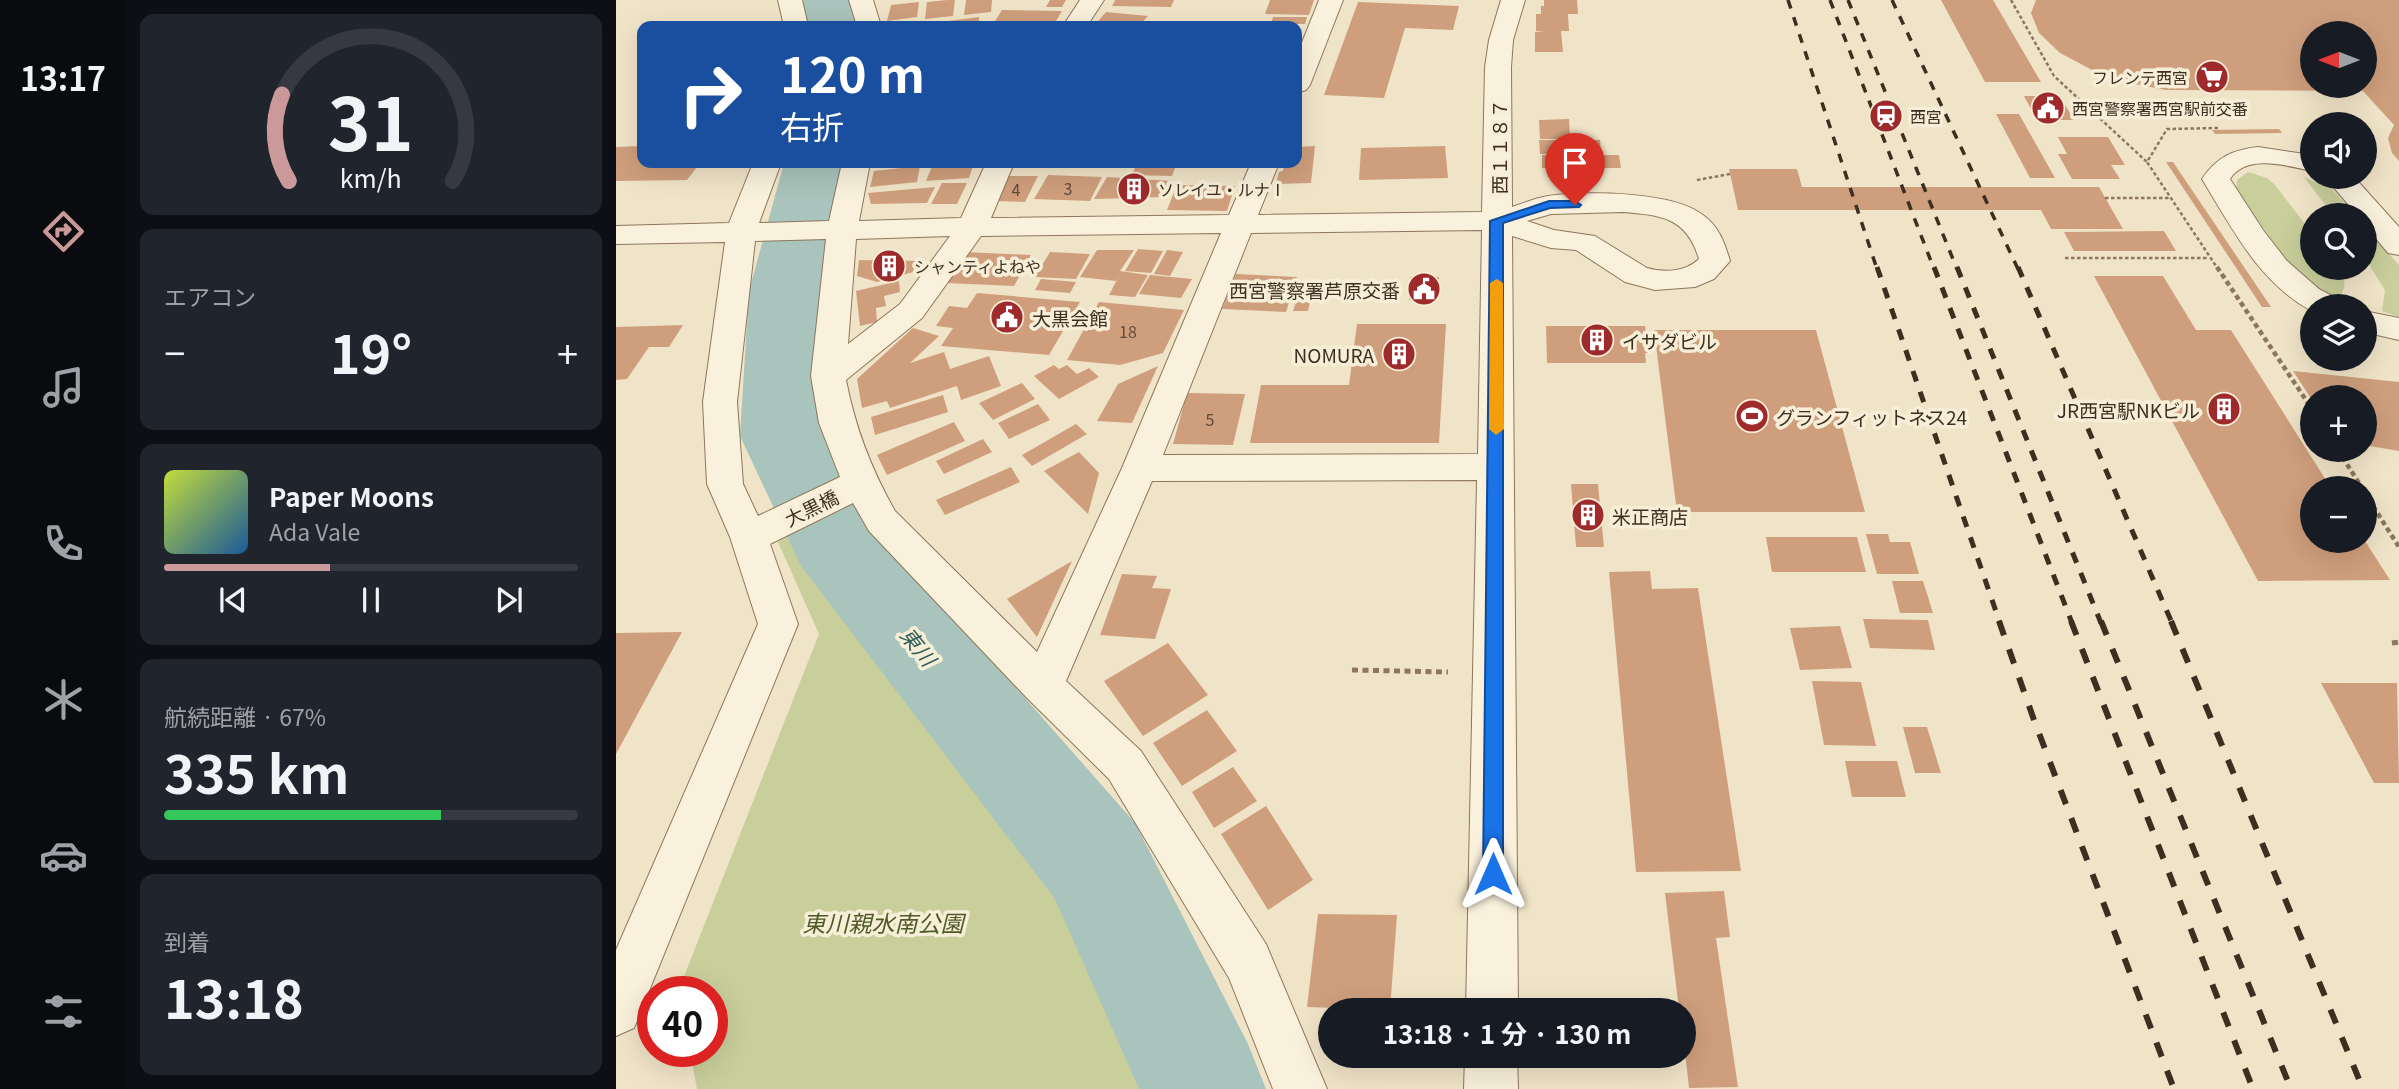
<!DOCTYPE html>
<html lang="ja">
<meta charset="utf-8">
<style>
:root{--surface:#171b24;--page:#20242c;--text:#f1f3f6;--muted:#9ea1a6;--line:#363941;--accent:#cc999b}
body{margin:0;font-family:Georgia,"Noto Sans JP",serif;background:var(--page);color:var(--text);height:100vh;display:flex;flex-direction:column;font-size:26px;white-space:nowrap}
*{box-sizing:border-box;margin:0}
p{font-size:23px;color:var(--muted)}
.icon{flex:none;width:38px;height:38px;fill:none;stroke:currentColor;stroke-width:2;stroke-linecap:round;stroke-linejoin:round}
.map{position:relative;flex:1;overflow:hidden}
.details{display:flex;flex-direction:column;gap:14px;padding:14px;background:#0d0f14;width:490px}
.details>*{flex:none}
.top-card{position:absolute;left:21px;top:21px;width:665px;height:147px;border-radius:14px;box-shadow:0 7px 28px #0002;background:#1a4fa0;color:#fff;overflow:hidden}
.needle{width:46px;rotate:270deg}
.fabs{position:absolute;left:1684px;top:21px;display:grid;gap:14px}
.fabs a{display:grid;place-items:center;width:77px;height:77px;border-radius:50%;background:var(--surface);box-shadow:0 7px 28px #0002;font-size:35px}
.speed{position:absolute;left:21px;top:976px;display:flex;gap:14px;font-size:35px;font-weight:700;text-align:center}
.speed>*{display:grid;place-content:center;width:91px;height:91px;border-radius:50%;background:var(--surface);box-shadow:0 7px 28px #0002;line-height:1}
.speed .limit{border:10px solid #d22;background:#fff;color:#111}
.pin{position:absolute;display:grid;place-items:center;width:60px;height:60px;color:#fff;margin:-72px -30px;border-radius:50% 50% 50% 0;rotate:-45deg;box-shadow:0 0 7px #0007}
.pin .icon{rotate:45deg}
.me{position:absolute;width:77px;margin:-38px;rotate:0deg;stroke-linejoin:round;filter:drop-shadow(0 0 5px #0008)}
.turn{display:flex;align-items:center;gap:24px;height:147px;padding:0 28px;font-size:32px}
.turn .icon{width:91px;height:91px;stroke-width:2.5}
.turn b{display:block;font-size:49px;line-height:60px}
.big{font-size:52px;font-weight:700;line-height:1.1}
.details .card{flex:1;display:flex;flex-direction:column;justify-content:center;gap:10px;min-width:0;padding:0 24px;border-radius:14px;background:var(--page)}
.details .dial{align-items:center;gap:0}
.dial svg{height:182px;overflow:visible;fill:none;stroke:var(--line);stroke-width:7;stroke-linecap:round;text-anchor:middle}
.dial text{fill:var(--text);stroke:none}
.song{display:flex;align-items:center;gap:21px}
.cover{width:84px;height:84px;border-radius:10px;background:linear-gradient(135deg,hsl(70 70% 55%),hsl(210 70% 35%))}
.played{height:7px;border-radius:4px;background:linear-gradient(90deg,var(--accent) 40%,var(--line) 40%)}
.keys{display:flex;justify-content:space-around;direction:ltr}
.heat{display:flex;justify-content:space-between;align-items:center;font-size:38px;direction:ltr}
.charge{height:10px;border-radius:5px;background:linear-gradient(90deg,#34c759 67%,var(--line) 0)}
.trip{position:absolute;left:702px;top:998px;width:378px;height:70px;border-radius:35px;background:var(--surface);box-shadow:0 7px 28px #0002;font-weight:700;line-height:70px;text-align:center}
main{display:flex;flex:1;min-height:0}
.dock{display:flex;flex-direction:column;width:126px;justify-content:space-around;align-items:center;background:#090b0e;color:var(--muted)}
.dock .icon{width:49px;height:49px}
.dock .on{color:var(--accent)}
.dock b{font-size:32px;color:var(--text)}
.map>svg:first-child{display:block}
</style>
<main>
<nav class="dock">
<b>13:17</b>
<svg class="icon on" aria-label="directions" viewBox="0 0 24 24"><path d="M12 3l9 9-9 9-9-9zM9 14v-3h6M13 9l2 2-2 2"/></svg>
<svg class="icon" aria-label="music" viewBox="0 0 24 24"><path d="M9 18V5l10-2v13"/><circle cx="6" cy="18" r="3"/><circle cx="16" cy="16" r="3"/></svg>
<svg class="icon" aria-label="phone" viewBox="0 0 24 24"><path d="M5 4h4l2 5-3 2q2 4 5 5l2-3 5 2v4C11 20 4 13 5 4z"/></svg>
<svg class="icon" aria-label="climate" viewBox="0 0 24 24"><path d="M12 3v18M4 7l16 10M4 17L20 7"/></svg>
<svg class="icon" aria-label="car" viewBox="0 0 24 24"><path d="M5 17H2v-5l4-1 3-4h7l3 4 3 1v5h-3M9 17h6M6 11h13"/><circle cx="7" cy="17" r="2"/><circle cx="17" cy="17" r="2"/></svg>
<svg class="icon" aria-label="filters" viewBox="0 0 24 24"><path d="M4 7h16M4 17h16"/><circle cx="9" cy="7" r="2"/><circle cx="15" cy="17" r="2"/></svg>
</nav>
<section class="details">
<div class="card dial"><svg viewBox="0 0 100 80">
<path d="M14 69A42 42 0 1 1 86 69"/>
<path d="M14 69A42 42 0 0 1 11 31" stroke="#cc999b"/>
<text x="50" y="56" font-size="32" font-weight="700">31</text>
<text x="50" y="72" font-size="11">km/h</text>
</svg></div>
<div class="card"><p>エアコン</p>
<div class="heat"><a>−</a><b class="big">19°</b><a>+</a></div>
</div>
<div class="card">
<div class="song"><i class="cover"></i><div><b>Paper Moons</b><p>Ada Vale</p></div></div>
<div class="played"></div>
<div class="keys"><svg class="icon" aria-label="previous" viewBox="0 0 24 24"><path d="M18 5L8 12l10 7zM5 5v14"/></svg><svg class="icon" aria-label="pause" viewBox="0 0 24 24"><path d="M8 5v14M16 5v14"/></svg><svg class="icon" aria-label="next" viewBox="0 0 24 24"><path d="M6 5l10 7-10 7zM19 5v14"/></svg></div>
</div>
<div class="card"><p>航続距離 · 67%</p><b class="big">335 km</b><div class="charge"></div></div>
<div class="card"><p>到着</p><b class="big">13:18</b></div>
</section>
<div class="map">
<svg width="1783" height="1089" viewBox="0 0 1783 1089">
<rect width="100%" height="100%" fill="#f0e4c8"/>
<!-- green -->
<path fill="#c9cf9b" d="M1632,172L1651,178L1659,185L1696,233V268H1722C1730,279 1731,286 1723,298L1697,285L1677,270L1620,190L1621,180Z
M1688,177L1716,189L1739,215H1717Z
M1748,226L1783,265V317L1766,311L1769,290L1748,257Z
M178,532L238,604L319,729L451,882L536,1089H81L74,1052H96V992H64L63,989L203,634L162,542Z"/>
<g fill="none" stroke-linecap="round" stroke-linejoin="round">
<!-- river -->
<path fill="#a9c4bc" fill-rule="evenodd" d="M181,0H237L244,26H188Z
M168,163H234L207,291L208,436L250,517L519,823L632,1044L650,1089H523L439,899L185,566L124,436L133,291Z"/>
</g>
<!-- building -->
<path fill="#cf9f7d" fill-rule="evenodd" d="M331,0H339L337,16L309,19L311,2Z
M350,0H376L375,12L348,15Z
M434,0H450L446,7H430Z
M499,0H558L555,7L496,6Z
M654,0H698L693,15L649,14Z
M928,0H961L962,14H952L953,31H945L947,52H919V32H928L920,31V14H925V6H928Z
M1325,0H1377L1425,82H1369Z
M1420,0H1783V161L1776,153L1772,138L1778,125L1747,91L1550,90L1514,83L1478,71L1444,53L1423,33L1415,13ZM1696,33H1748V86H1696Z
M303,2L301,17L271,21L275,5Z
M742,2L843,6L837,30L789,28L768,98L708,95Z
M386,10L446,11L437,26H376Z
M490,12L532,16L523,26H478Z
M363,17V26H302V25Z
M657,17H691L689,24H655Z
M1408,96H1444L1458,120H1421Z
M1380,114H1403L1439,178H1414Z
M953,119L954,139H924L923,120Z
M1663,129L1666,133L1599,134L1596,130Z
M1442,137H1492L1509,165H1495L1504,179H1456L1442,154H1451Z
M923,140H984L985,154H924Z
M26,146V163H68L65,167H81L71,180L0,181V147Z
M699,146L695,183L660,184L663,172L667,171L668,163H681V147Z
M829,146L832,178L743,180L745,148Z
M926,155H1003L1005,168H926Z
M1550,162H1557L1655,307H1646Z
M329,163H358L353,178L310,181L317,164Z
M521,163H561L556,176L516,175Z
M304,166L301,182L254,187L258,171Z
M1113,169H1181L1186,187H1483L1507,229H1435L1425,210H1122Z
M432,175L486,177L474,201L418,199Z
M391,176H422L409,202L378,201Z
M491,177L557,181L548,197L478,199Z
M326,183H351L341,204H315Z
M561,185L619,186L611,211L551,210Z
M319,187L311,203L255,204L252,193Z
M1548,231L1560,251H1458L1448,232Z
M522,249L547,251L535,273L509,271Z
M481,250H518L504,271L532,275L519,297L493,295L504,274L500,281L464,277Z
M551,250L567,252L554,276L538,274Z
M349,252L415,255L398,286L330,283Z
M434,252L474,254L460,279L419,277Z
M243,260L308,261L301,271L261,282L241,276Z
M620,274L681,277L670,312L606,309Z
M534,275L576,279L565,298L523,294Z
M1478,276H1547L1580,330H1615L1715,488H1696V541H1749L1774,580L1642,581Z
M794,277H823L821,300H793Z
M425,279L460,282L454,293L419,290Z
M283,281L284,292L268,296L270,306L260,308L261,322L244,326L240,291Z
M361,293L464,302L433,355L325,346L337,328L320,326L333,306L351,308Z
M483,302L568,310L547,353L504,365L451,360Z
M680,302H694L692,311H677Z
M741,324H830L823,443H634L645,385H733Z
M67,325L53,347H33L11,379L0,380V327Z
M930,326H1029L1033,353H1029L1030,363H931Z
M297,328L323,336L294,363L328,352L334,369L373,356L385,386L345,400L341,386L274,408L271,401L246,408L241,379Z
M1038,330H1200L1249,512H1061Z
M438,365L443,369L451,365L461,374L473,368L483,377L443,399L418,376Z
M542,366L516,423L481,421L502,384Z
M1677,371L1783,382V451L1748,445V397H1694Z
M406,383L419,399L377,420L363,403Z
M571,393L629,394L617,445L557,444Z
M327,395L332,412L259,435L255,417Z
M422,404L434,420L393,439L382,423Z
M338,422L349,441L271,475L261,455Z
M460,424L471,434L416,466L406,455Z
M367,439L376,452L328,474L320,461Z
M463,452L483,473L472,514L428,471Z
M395,467L404,482L329,515L320,500Z
M955,484H982L988,547H960Z
M1250,534H1272L1274,542H1294L1303,574H1261Z
M1150,537H1241L1250,572H1156Z
M456,561L421,637L391,599Z
M1034,571L1036,589L1082,588L1125,871L1020,872L993,572Z
M506,574L541,576L536,588L555,589L539,639L484,635Z
M1276,581H1307L1317,613H1284Z
M1247,619L1312,620L1319,650L1254,648Z
M1224,626L1236,668L1184,670L1174,628Z
M66,632L0,754V633Z
M552,643L592,695L527,736L488,681Z
M1196,681L1245,682L1260,746L1208,745Z
M1705,683H1781L1783,783H1758Z
M591,710L621,751L566,786L537,743Z
M1287,727H1311L1325,773H1299Z
M1229,761H1281L1290,797H1236Z
M617,767L641,801L598,828L576,792Z
M650,806L697,880L652,910L605,834Z
M1108,891L1114,937L1100,938L1122,1087L1073,1088L1068,1043V1010H1063L1049,893Z
M702,914L781,915L774,1010L691,1007Z"/>
<g fill="none" stroke-linecap="round" stroke-linejoin="round">
<defs>
<path id="minor" d="M162,0H186L192,26H168Z
M233,0H257L265,26H241Z
M464,0H488L471,26H447Z
M703,0H727L694,85L690,90L681,93V55Z
M885,0H909L897,40L895,67L896,207C908,203 920,198 932,196C970,191 1056,191 1087,215C1103,226 1109,244 1114,261L1098,279L1079,287L1039,290L1009,282L960,250L935,248L896,236L902,1010H850L861,480L536,481L450,681L525,751L650,944L711,1089H657L613,978L493,779L412,699L253,531L237,503L154,544L182,624L18,1028L0,1036V950L142,624L114,537L91,484L87,402L109,242L0,244V226L113,223L137,163H165L143,223L213,221L226,163H254L243,221L345,218L370,163H398L375,218L613,215L635,163H663L642,215L866,212L869,67L873,40ZM1007,212C1046,215 1071,218 1083,259C1069,272 1049,273 1031,268L979,236L938,230L911,221L935,214ZM866,230L862,454L547,455L635,233ZM605,233L506,468L421,652L279,511C255,469 239,427 230,380L306,318L365,236ZM334,236L284,304L232,344L240,239ZM210,239L195,376L203,423L224,477L142,516L127,484L121,402L139,241Z
M1642,147L1696,155V171C1671,166 1631,153 1614,179L1647,230L1671,261L1703,289L1722,299L1727,306H1696V311C1643,283 1616,228 1586,179C1601,157 1616,150 1642,147Z
M1709,177H1738L1783,227V255L1772,253L1748,224V215H1741Z
M1748,311L1783,318V340L1748,332Z
M849,1055H901L902,1089H848Z"/>
</defs>
<!-- minor casing -->
<use href="#minor" stroke="#8d765c" stroke-width="2"/>
<!-- path-far2 -->
<path stroke="#8d765c" stroke-width="2.5" stroke-dasharray="3.5 2.5" stroke-linecap="butt" d="M1395,0L1438,76L1531,162
M1602,128L1551,129L1531,162L1602,269
M1081,180L1114,174
M1489,198H1554
M1449,258H1592"/>
<!-- path-far1 -->
<path stroke="#8d765c" stroke-width="4.5" stroke-dasharray="5 3.5" stroke-linecap="butt" d="M1601,267L1696,409
M1722,450L1746,488
M1748,492L1783,547"/>
<!-- path -->
<path stroke="#8d765c" stroke-width="5" stroke-dasharray="6 4.5" stroke-linecap="butt" d="M1776,643L1783,642
M736,670L832,672"/>
<!-- minor -->
<use href="#minor" fill="#faf1dc" fill-rule="evenodd"/>
<!-- rail-far2 -->
<path stroke="#3d2e20" stroke-width="3.5" stroke-dasharray="9 9" stroke-linecap="butt" d="M1172,0L1261,269
M1214,0L1318,269
M1232,0L1341,269
M1276,0L1402,269"/>
<!-- rail-far1 -->
<path stroke="#3d2e20" stroke-width="5" stroke-dasharray="11 11" stroke-linecap="butt" d="M1261,267L1384,623
M1318,267L1456,623
M1341,267L1485,623
M1402,267L1556,623"/>
<!-- rail -->
<path stroke="#3d2e20" stroke-width="6" stroke-dasharray="15 15" stroke-linecap="butt" d="M1383,621L1418,720L1558,1089
M1455,621L1637,1089
M1485,621L1675,1089
M1555,621L1747,1089"/>
</g>
<!-- route -->
<path fill="#1a73e8" stroke="#114b97" stroke-width="2" d="M959,201L965,205L963,207L934,208L887,223V874L884,881L877,884L870,881L867,874L874,221L933,201Z"/>
<!-- slow -->
<path fill="#f59e0b" d="M881,279L887,283L888,429L880,435L873,429L874,283Z"/>
<!-- icons -->
<defs>
<symbol id="supermarket-disc" viewBox="-11 -11 22 22"><circle r="9.5" fill="#9e2a2b" stroke="#f7eed8"/><path d="M-6-5.5h2.5l.6 2H6L4.5 2H-2.5L-4.4-4H-6ZM-1.5 3.2a1.3 1.3 0 1 0 .1 0ZM3 3.2a1.3 1.3 0 1 0 .1 0Z" fill="#fff"/></symbol>
<symbol id="civic-disc" viewBox="-11 -11 22 22"><circle r="9.5" fill="#9e2a2b" stroke="#f7eed8"/><path d="M-.6-6.5H3V-4.5H.6V-3L4-1V1h2V6H-6V1h2V-1L-.6-3ZM-1.2 2.5V6h2.4V2.5Z" fill="#fff"/></symbol>
<symbol id="station-disc" viewBox="-11 -11 22 22"><circle r="9.5" fill="#9e2a2b" stroke="#f7eed8"/><path d="M-3-6H3Q5-6 5-4V2Q5 4 3 4L4.5 6H3L1.5 4h-3L-3 6H-4.5L-3 4Q-5 4-5 2V-4Q-5-6-3-6ZM-3.5-4v3h7v-3ZM-3.5 1v1.5H-2V1ZM2 1v1.5H3.5V1Z" fill="#fff"/></symbol>
<symbol id="building-disc" viewBox="-11 -11 22 22"><circle r="9.5" fill="#9e2a2b" stroke="#f7eed8"/><path d="M-4-6H4V6H1V3H-1V6H-4ZM-2.5-4.3h1.7v1.8h-1.7ZM.8-4.3h1.7v1.8H.8ZM-2.5-1h1.7V.8h-1.7ZM.8-1h1.7V.8H.8Z" fill="#fff"/></symbol>
<symbol id="stadium-disc" viewBox="-11 -11 22 22"><circle r="9.5" fill="#9e2a2b" stroke="#f7eed8"/><path d="M0-5a6.5 5 0 1 0 0 10a6.5 5 0 1 0 0-10ZM-3.5-1.8h7v3.6h-7Z" fill="#fff"/></symbol>
</defs>
<g fill-rule="evenodd">
<use href="#supermarket-disc" x="1577" y="58" width="38" height="38"/>
<use href="#civic-disc" x="1413" y="89" width="38" height="38"/>
<use href="#station-disc" x="1251" y="97" width="38" height="38"/>
<use href="#building-disc" x="499" y="170" width="38" height="38"/>
<use href="#building-disc" x="254" y="247" width="38" height="38"/>
<use href="#civic-disc" x="789" y="270" width="38" height="38"/>
<use href="#civic-disc" x="372" y="298" width="38" height="38"/>
<use href="#building-disc" x="962" y="321" width="38" height="38"/>
<use href="#building-disc" x="764" y="335" width="38" height="38"/>
<use href="#building-disc" x="1589" y="390" width="38" height="38"/>
<use href="#stadium-disc" x="1117" y="397" width="38" height="38"/>
<use href="#building-disc" x="953" y="496" width="38" height="38"/>
</g>
<g text-anchor="middle" dominant-baseline="central" stroke-width="7" stroke-linejoin="round" paint-order="stroke">
<!-- far-poi labels -->
<g font-size="16" fill="#3d2e20" stroke="#f7eed8" text-anchor="start">
<text x="1572" y="77" text-anchor="end">フレンテ西宮</text>
<text x="1456" y="108">西宮警察署西宮駅前交番</text>
<text x="1294" y="116">西宮</text>
<text x="542" y="189">ソレイユ・ルナⅠ</text>
<text x="298" y="266">シャンティよねや</text>
</g>
<!-- number labels -->
<g font-size="16" fill="#624a37">
<text x="452" y="188">3</text>
<text x="400" y="189">4</text>
<text x="512" y="331">18</text>
<text x="594" y="419">5</text>
</g>
<!-- street labels -->
<g font-size="19" fill="#3d2e20" stroke="#f7eed8">
<text transform="translate(882 147) rotate(-90)">西１１８７</text>
<text transform="translate(195 507) rotate(-26)">大黒橋</text>
</g>
<!-- poi labels -->
<g font-size="19" fill="#3d2e20" stroke="#f7eed8" text-anchor="start">
<text x="784" y="289" text-anchor="end">西宮警察署芦原交番</text>
<text x="416" y="317">大黒会館</text>
<text x="1006" y="340">イサダビル</text>
<text x="758" y="354" text-anchor="end">NOMURA</text>
<text x="1584" y="409" text-anchor="end">JR西宮駅NKビル</text>
<text x="1160" y="416">グランフィットネス24</text>
<text x="996" y="515">米正商店</text>
</g>
<!-- water labels -->
<g font-size="21" font-style="italic" fill="#2f5d5a" stroke="#f7eed8">
<text transform="translate(303 646) rotate(51)">東川</text>
</g>
<!-- near-park labels -->
<g font-size="23" font-style="italic" fill="#4d5a26" stroke="#f7eed8">
<text x="267" y="922">東川親水南公園</text>
</g>
</g>
</svg>
<div class="fabs">
<a><svg class="needle" viewBox="-14 -14 28 28"><path d="M0-13l5 13h-10z" fill="#e53935"/><path d="M0 13l5-13h-10z" fill="#9ea1a6"/></svg></a>
<a><svg class="icon" aria-label="sound" viewBox="0 0 24 24"><path d="M4 9h4l5-4v14l-5-4H4zM17 9q2 3 0 6"/></svg></a>
<a><svg class="icon" aria-label="search" viewBox="0 0 24 24"><circle cx="10" cy="10" r="6"/><path d="M15 15l6 6"/></svg></a>
<a><svg class="icon" aria-label="layers" viewBox="0 0 24 24"><path d="M12 4l9 5-9 5-9-5zM3 14l9 5 9-5"/></svg></a>
<a>+</a>
<a>−</a>
</div>
<div class="speed"><div class="limit">40</div></div>
<div class="pin" style="left:959px;top:205px;background:#d93025"><svg class="icon" aria-label="arrive" viewBox="0 0 24 24"><path d="M6 21V4h12l-3 4 3 4H6"/></svg></div>
<svg class="me" style="left:877px;top:874px" viewBox="-20 -20 40 40"><path d="M0-17L14 15 0 8-14 15z" fill="#1a73e8" stroke="#fff" stroke-width="4"/></svg>
<div class="trip">13:18 · 1 分 · 130 m</div>
<div class="top-card">
<div class="turn"><svg class="icon" aria-label="right" viewBox="0 0 24 24"><path d="M7 20v-9h11M14 6l5 5-5 5"/></svg><div><b>120 m</b>右折</div></div>
</div>
</div>
</main>
